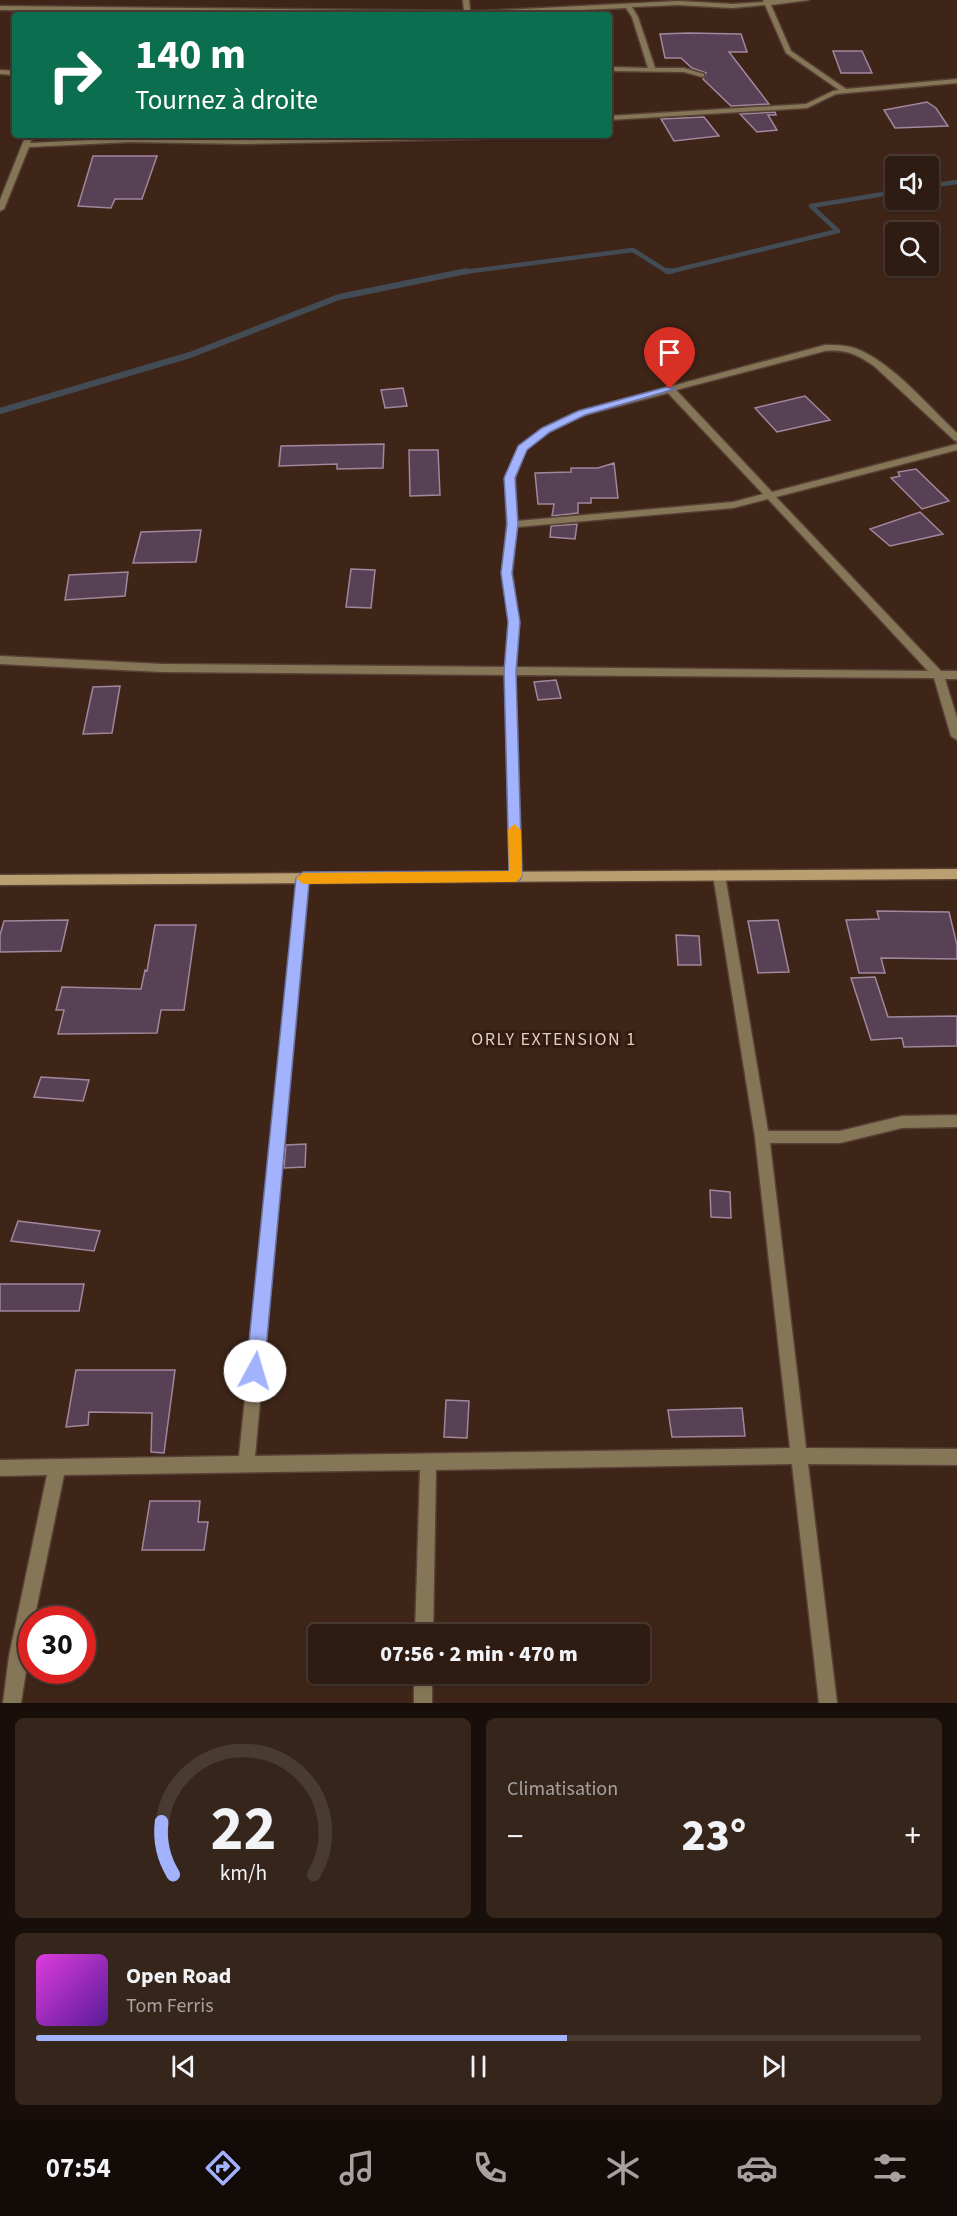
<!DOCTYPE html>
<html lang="fr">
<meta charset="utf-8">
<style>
:root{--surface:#2e1c12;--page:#36251b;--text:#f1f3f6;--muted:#a7a19f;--line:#493a32;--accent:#a3b2fd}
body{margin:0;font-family:"Source Sans 3",sans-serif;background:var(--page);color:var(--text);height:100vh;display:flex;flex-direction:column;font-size:22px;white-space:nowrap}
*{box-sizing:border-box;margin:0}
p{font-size:20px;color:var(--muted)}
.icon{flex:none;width:33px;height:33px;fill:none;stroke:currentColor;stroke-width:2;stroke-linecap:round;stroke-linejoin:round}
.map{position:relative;height:1703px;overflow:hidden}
.side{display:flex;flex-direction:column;gap:15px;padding:15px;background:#190f0a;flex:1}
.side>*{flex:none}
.top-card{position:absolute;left:12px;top:12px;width:600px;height:126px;border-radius:6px;box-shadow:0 2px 4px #0004,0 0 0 2px var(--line);background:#0b6e4f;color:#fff;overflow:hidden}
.buttons{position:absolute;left:885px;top:156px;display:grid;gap:12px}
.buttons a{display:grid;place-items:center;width:54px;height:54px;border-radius:6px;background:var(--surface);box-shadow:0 2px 4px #0004,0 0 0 2px var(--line);font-size:30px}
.speed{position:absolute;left:18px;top:1606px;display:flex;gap:12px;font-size:30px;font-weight:700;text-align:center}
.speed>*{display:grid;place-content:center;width:78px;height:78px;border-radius:50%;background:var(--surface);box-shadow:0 2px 4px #0004,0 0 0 2px var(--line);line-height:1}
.speed .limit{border:9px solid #d22;background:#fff;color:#111}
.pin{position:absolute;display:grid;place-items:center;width:51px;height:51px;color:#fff;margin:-62px -26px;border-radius:50% 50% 50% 0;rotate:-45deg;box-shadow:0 0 6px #0007}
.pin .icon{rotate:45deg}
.me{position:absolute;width:66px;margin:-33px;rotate:6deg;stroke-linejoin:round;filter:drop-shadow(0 0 4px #0008)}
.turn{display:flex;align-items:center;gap:21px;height:126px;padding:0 24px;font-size:27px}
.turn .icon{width:78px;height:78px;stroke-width:2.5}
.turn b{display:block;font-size:42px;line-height:51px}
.big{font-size:45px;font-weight:800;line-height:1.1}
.side .tile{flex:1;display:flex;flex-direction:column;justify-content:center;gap:9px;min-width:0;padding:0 21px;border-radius:9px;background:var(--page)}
.side .dial{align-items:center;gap:0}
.dial svg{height:156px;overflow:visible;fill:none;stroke:var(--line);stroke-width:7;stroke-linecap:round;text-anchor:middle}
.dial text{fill:var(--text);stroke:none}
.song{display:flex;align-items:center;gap:18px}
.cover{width:72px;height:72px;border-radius:9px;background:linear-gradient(135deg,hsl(300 70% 55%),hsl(270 70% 35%))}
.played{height:6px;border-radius:3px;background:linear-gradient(90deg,var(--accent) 60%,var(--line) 60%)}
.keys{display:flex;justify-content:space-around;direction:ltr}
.heat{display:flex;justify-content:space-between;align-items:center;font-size:33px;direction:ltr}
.side .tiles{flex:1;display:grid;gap:15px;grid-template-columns:1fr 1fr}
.tile:last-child{grid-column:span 2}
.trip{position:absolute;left:308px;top:1624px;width:342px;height:60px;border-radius:6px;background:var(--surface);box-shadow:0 2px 4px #0004,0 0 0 2px var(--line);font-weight:800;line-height:60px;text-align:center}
.menu{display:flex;height:96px;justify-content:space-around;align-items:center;background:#120b07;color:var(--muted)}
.menu .icon{width:42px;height:42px}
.menu .current{color:var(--accent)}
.menu b{font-size:27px;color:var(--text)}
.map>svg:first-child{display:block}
</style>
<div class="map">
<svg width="957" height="1703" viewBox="0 0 957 1703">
<rect width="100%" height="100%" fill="#3e2518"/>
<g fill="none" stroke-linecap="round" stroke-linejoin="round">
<!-- stream-far1 -->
<path stroke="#434c55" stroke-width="4.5" d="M928,186L957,182
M457,273L633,250L668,272L838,231L811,206L896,192"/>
<!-- stream -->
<path stroke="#434c55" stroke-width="6" d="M667,271H671
M0,411L190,355L339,297L467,271"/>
</g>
<!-- building -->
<path fill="#584155" stroke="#a1879d" stroke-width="1.5" d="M688,33L741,34L747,52H729L769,104L731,106L703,79L706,73L692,68L681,58H665L660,34Z
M833,51H862L872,73H841Z
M927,102L936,108L948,126L895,128L884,110Z
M775,112L776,115H768L777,130L757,132L740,114Z
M704,117L719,136L674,141L661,119Z
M93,156H157L142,199H115L111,208L78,206Z
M403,388L407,406L385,408L381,390Z
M805,396L830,420L777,432L755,408Z
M384,444L383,468L337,469V464L279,466L281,446Z
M409,450H438L440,495L410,496Z
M614,463L618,498H591V503H578V513L552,516L554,504H538L535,473L571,472V468H598Z
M916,469L949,501L922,509L891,478L900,476L898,472Z
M920,512L943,534L890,546L870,529Z
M577,524L575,539L550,537L551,526Z
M201,530L196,562L133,563L141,532Z
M351,569L375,570L371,608L346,607Z
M128,572L125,596L65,600L69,575Z
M556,680L561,698L538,700L534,682Z
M120,686L112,733L83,734L93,687Z
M877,911L949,912L957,945V959L881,958L885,973H859L846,920L879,919Z
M68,920L61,951L0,952V935L4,921Z
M778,920L789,972L758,973L748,921Z
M155,925H196L184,1010H161L157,1033L58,1034L64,1010H56L62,987L141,989L145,970L147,971Z
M676,935L699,936L701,965H678Z
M875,977L888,1017L957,1016V1046L904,1047L902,1038L871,1040L851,978Z
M41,1077L89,1080L83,1101L34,1097Z
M306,1144L305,1167L284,1168L286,1145Z
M710,1190L730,1192L731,1218L711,1217Z
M18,1221L100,1231L94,1251L11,1241Z
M0,1284H84L79,1311H0Z
M76,1370H175L164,1453L151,1452L152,1413L89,1412L88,1425L66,1427Z
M446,1400L469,1401L467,1438L444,1437Z
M742,1408L745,1436L672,1437L668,1410Z
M150,1501H200L198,1522H208L204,1550H142Z"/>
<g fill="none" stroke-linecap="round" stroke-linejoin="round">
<defs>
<path id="street" d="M463,0H469L470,11H483L678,1L733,4L764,2L763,0H809L771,5L791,51L846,89L957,79V83L836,94L807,108L609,120V116L806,104L833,91L839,90L786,53L765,5L733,8L678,5L632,7L638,17L655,68H684L704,74V76L702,77L684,72L609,71V67L648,68L632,17L626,8L470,15L0,10V6L464,11Z
M0,70L15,71V75L0,74Z
M26,135H34L30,143L130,138L246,140L475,135L484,137L480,139L246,144L130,142L29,147L4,209L0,211V200Z
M825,345C836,345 847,345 857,349C894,364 928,406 957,433V441L954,440L874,366C858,355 846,349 825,351L676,390L772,492L957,444V450L776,497L941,671H957V679H945L957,718V740L951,736L934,678L515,675L522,876L520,879H512L510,876L505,675L162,672L0,664V656L162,664L505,667L509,622L502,573L507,524L505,478L519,446L543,428L579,411ZM668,393L763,494L733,502L517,521L515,478L526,449L549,432L585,415ZM768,499L928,671L516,667L519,622L512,573L517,527L733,508Z
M719,870L723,872L725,875L768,1131H840L902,1116L957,1115V1127L902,1128L840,1143H770L806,1448L957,1449V1465L808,1464L837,1703H819L792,1464L436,1470L433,1635H415L420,1470L64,1475L34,1620H32V1633L21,1703H3L9,1656L47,1475L0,1476V1460L239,1456L299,875H307L309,878L255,1456L790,1448L755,1137L713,875L715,872Z
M414,1674H432V1703H414Z"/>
<path id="secondary" d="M957,869V879L0,885V875Z"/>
</defs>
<!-- street casing -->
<use href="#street" stroke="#584034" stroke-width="3"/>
<!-- secondary casing -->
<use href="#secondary" stroke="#584034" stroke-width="3"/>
<!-- street -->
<use href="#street" fill="#867658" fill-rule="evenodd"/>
<!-- secondary -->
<use href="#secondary" fill="#ba9f70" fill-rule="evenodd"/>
</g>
<!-- route -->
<path fill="#a3b2fd" stroke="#6a74a4" stroke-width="1.5" d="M667,387L675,389L585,415L550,432L527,450L515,478L518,524L512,573L520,622L516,672L522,876L520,880L309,883L264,1371L261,1377L255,1380L249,1377L246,1371L296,878L303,872L509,871L504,672L508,622L501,573L507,524L504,478L518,446L542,428L578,411Z"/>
<!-- slow -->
<path fill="#f59e0b" d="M514,824L521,830L522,876L516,882L303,884L296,878L303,873L509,871L508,830Z"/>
<g text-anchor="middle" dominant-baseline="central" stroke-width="6" stroke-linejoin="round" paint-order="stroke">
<!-- quarter labels -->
<g font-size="18" letter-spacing="1.5" fill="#dfcec6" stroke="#331b0e">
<text x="554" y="1039">ORLY EXTENSION 1</text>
</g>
</g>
</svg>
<div class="buttons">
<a><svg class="icon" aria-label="sound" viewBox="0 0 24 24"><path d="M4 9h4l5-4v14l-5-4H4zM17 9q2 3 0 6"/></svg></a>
<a><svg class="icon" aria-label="search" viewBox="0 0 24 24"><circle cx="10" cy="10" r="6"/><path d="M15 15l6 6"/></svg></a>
</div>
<div class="speed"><div class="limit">30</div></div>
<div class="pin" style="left:670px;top:389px;background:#d93025"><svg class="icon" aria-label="arrive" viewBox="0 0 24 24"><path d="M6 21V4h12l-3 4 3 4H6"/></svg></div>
<svg class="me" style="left:255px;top:1371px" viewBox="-20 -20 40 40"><circle r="19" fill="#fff"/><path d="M0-13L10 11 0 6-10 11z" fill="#a3b2fd"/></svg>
<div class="trip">07:56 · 2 min · 470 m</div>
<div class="top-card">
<div class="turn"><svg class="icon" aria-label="right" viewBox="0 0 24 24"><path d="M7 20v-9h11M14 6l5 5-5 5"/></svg><div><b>140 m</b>Tournez à droite</div></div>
</div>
</div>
<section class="side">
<div class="tiles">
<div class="tile dial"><svg viewBox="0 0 100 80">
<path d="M14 69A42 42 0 1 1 86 69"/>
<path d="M14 69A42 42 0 0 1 8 42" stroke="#a3b2fd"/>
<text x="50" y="56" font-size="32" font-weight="700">22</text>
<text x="50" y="72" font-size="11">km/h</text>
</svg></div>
<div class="tile"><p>Climatisation</p>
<div class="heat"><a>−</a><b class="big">23°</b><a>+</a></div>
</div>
<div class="tile">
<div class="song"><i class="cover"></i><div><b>Open Road</b><p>Tom Ferris</p></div></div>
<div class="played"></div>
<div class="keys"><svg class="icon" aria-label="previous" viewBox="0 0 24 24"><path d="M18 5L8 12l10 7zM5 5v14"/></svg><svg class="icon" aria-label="pause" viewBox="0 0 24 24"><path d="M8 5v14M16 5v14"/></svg><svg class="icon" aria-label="next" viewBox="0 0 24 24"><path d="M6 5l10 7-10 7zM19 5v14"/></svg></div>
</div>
</div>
</section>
<nav class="menu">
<b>07:54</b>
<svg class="icon current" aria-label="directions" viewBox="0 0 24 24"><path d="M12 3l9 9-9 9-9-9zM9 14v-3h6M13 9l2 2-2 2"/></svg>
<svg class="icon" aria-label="music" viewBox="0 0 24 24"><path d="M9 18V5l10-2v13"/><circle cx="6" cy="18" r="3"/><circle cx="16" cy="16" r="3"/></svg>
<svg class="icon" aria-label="phone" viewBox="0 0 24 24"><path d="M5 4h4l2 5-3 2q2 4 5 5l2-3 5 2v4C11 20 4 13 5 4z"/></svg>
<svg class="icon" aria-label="climate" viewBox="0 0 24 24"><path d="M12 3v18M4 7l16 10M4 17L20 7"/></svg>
<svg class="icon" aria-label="car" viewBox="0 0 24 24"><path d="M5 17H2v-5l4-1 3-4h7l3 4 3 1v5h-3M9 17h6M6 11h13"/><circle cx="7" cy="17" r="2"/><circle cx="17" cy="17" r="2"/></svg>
<svg class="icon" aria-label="filters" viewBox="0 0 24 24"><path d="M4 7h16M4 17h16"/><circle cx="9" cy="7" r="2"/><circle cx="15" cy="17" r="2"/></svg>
</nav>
